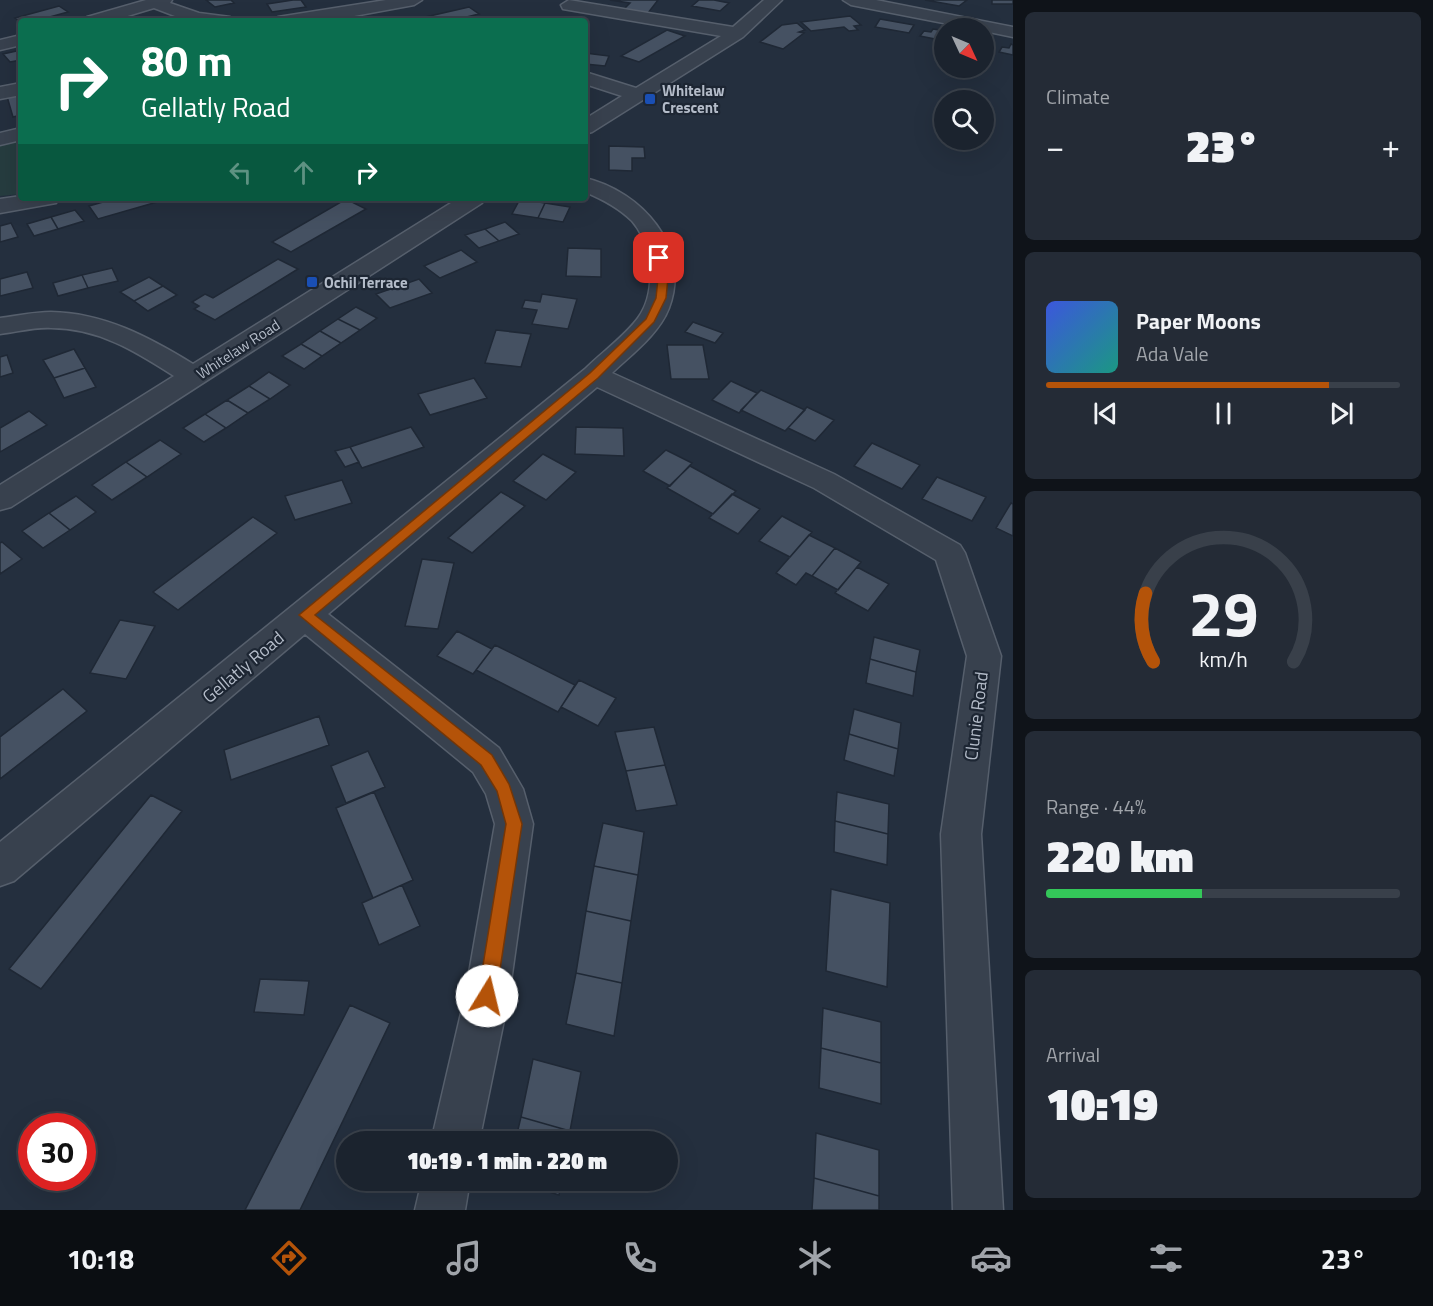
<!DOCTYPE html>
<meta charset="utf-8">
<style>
:root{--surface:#1b232e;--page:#242b36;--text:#f1f3f6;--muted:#a0a4aa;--line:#39404a;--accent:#b45309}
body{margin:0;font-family:"Titillium Web",sans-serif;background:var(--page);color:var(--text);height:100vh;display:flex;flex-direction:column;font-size:22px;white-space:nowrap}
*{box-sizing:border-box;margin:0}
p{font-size:20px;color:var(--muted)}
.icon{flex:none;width:33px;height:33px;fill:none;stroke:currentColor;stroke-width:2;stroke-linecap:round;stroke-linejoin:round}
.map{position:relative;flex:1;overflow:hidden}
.panel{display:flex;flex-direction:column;gap:12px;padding:12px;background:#0f1319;width:420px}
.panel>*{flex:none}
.hud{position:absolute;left:18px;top:18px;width:570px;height:183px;border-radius:6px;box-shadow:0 6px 24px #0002,0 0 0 2px var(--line);background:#0b6e4f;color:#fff;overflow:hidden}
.needle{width:39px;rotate:134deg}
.controls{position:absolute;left:934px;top:18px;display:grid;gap:12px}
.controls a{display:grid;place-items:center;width:60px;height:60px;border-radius:50%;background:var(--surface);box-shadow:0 6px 24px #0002,0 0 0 2px var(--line);font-size:30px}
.speed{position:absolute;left:18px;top:1113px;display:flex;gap:12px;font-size:30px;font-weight:700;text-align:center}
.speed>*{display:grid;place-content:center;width:78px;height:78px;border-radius:50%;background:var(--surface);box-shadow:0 6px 24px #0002,0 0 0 2px var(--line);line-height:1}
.speed .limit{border:9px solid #d22;background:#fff;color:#111}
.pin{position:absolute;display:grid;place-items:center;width:51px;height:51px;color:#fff;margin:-26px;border-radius:12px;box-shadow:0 3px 9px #0006}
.me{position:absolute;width:66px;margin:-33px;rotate:9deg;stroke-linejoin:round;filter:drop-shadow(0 0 4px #0008)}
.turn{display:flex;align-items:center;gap:21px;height:126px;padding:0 24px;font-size:27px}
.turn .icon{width:78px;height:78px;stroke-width:2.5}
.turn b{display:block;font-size:42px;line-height:51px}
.lanes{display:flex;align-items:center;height:57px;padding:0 24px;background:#0003;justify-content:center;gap:30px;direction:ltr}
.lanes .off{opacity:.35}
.big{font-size:45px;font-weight:800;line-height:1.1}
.panel .tile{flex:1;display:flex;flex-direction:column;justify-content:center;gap:9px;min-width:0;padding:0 21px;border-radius:9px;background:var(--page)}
.panel .dial{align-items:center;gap:0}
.dial svg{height:156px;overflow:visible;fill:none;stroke:var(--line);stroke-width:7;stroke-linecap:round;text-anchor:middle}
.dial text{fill:var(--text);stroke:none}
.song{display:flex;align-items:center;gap:18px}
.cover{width:72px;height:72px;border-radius:9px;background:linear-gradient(135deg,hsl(230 70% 55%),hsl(170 70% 35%))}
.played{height:6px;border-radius:3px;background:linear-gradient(90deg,var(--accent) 80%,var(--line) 80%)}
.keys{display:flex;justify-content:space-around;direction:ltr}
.heat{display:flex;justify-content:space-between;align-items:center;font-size:33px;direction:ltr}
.charge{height:9px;border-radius:4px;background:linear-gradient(90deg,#34c759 44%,var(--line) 0)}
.trip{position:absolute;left:336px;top:1131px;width:342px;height:60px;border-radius:30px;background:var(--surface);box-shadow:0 6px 24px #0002,0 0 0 2px var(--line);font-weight:800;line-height:60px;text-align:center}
.dock{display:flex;height:96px;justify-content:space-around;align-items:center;background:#0b0e12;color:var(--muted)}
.dock .icon{width:42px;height:42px}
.dock .active{color:var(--accent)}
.dock b{font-size:27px;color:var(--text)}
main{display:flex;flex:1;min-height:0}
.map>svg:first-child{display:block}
</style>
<main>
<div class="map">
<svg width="1013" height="1210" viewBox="0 0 1013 1210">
<rect width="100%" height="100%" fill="#242f3e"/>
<!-- green -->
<path fill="#263c3f" d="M21,140V194L0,196V145Z"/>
<!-- building -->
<path fill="#455162" stroke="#1f2835" stroke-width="1.5" d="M206,0H231L234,3L215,7Z
M293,0H301L306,7L272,12L267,4Z
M610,0H658L648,13L624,9L630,3Z
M699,0H714L729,3L720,11L692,6Z
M925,0H967L959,6Z
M992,0H1013V4H992Z
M59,6L68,12L35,21L21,22L15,18Z
M469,7L479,14L450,21H408Z
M850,16L861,25L854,26L858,30L849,31L844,27L811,31L801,22Z
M880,19L914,25L909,33L875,27Z
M797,23L805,30L799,32L804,33L783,49L760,42L782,25Z
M933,29L945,31V41L920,36L924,31L931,32Z
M667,30L685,36L639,62L621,56Z
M1011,44L1013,45V55L999,52L1002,47L1009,48Z
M21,50V60L10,62L3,54Z
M585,53L609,56L605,66L585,64Z
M21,90V115L13,117L6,93Z
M609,146L644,147L645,158H632V171L609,170Z
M117,198H171L98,219L89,206Z
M346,199L366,209L291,252L272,242Z
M520,199L545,203L538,218L512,214Z
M545,203L570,207L563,222L538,218Z
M75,210L84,221L58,229L51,217Z
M51,217L58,229L34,236L27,224Z
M505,222L519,234L499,241L485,229Z
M11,223L18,237L0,242V226Z
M485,229L499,241L479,248L465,235Z
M568,248L601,249V277L566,276Z
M461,250L477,262L440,278L424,266Z
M278,259L298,269L215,320L194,309L199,306L192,302L205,294L213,298Z
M112,268L118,281L88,288L82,275Z
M27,272L33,288L0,296V279Z
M82,275L88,288L58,296L53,283Z
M149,277L163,286L134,301L120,292Z
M419,279L432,293L390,308L376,294Z
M163,286L177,295L148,311L134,301Z
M542,294L577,299L568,329L532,324L537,310L522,308L525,300L540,302Z
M356,307L377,318L360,330L338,319Z
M338,319L360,330L341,343L320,331Z
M693,322L723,333L715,343L685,332Z
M496,330L531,334L521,367L485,363Z
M320,331L341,343L322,356L301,344Z
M301,344L322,356L304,369L282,356Z
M667,345H703L709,379H671Z
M74,349L85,368L54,378L43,360Z
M7,355L13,373L0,377V357Z
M85,368L96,387L64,398L54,378Z
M269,372L290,385L270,399L249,386Z
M474,378L487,398L430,415L418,394Z
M731,381L757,393L739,413L712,400Z
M249,386L270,399L248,413L227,400Z
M761,390L805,410L785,431L741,410Z
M227,400L248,413L226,428L205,414Z
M807,407L834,420L815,441L788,428Z
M29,411L47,425L0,452V428Z
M205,414L226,428L204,442L183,428Z
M411,427L424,447L362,468L350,447Z
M576,427L623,428L624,456L575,454Z
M160,440L181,454L147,477L126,462Z
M872,443L920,465L902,489L854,466Z
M350,447L359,462L345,467L335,451Z
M666,450L692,463L670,486L643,471Z
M543,454L576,472L546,500L513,481Z
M126,462L147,477L112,500L92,485Z
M690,466L736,491L713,514L667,488Z
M937,477L986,497L972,521L922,499Z
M342,480L352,503L295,520L285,496Z
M501,492L525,506L472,553L448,538Z
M732,494L760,509L738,534L709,518Z
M76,496L96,512L70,530L49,513Z
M1011,503L1013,504V536L996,528Z
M49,513L70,530L43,548L22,531Z
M782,516L812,532L790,557L759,541Z
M253,517L277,533L178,610L153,592Z
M809,535L835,548L812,576L806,573L796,585L776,573Z
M2,542L22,559L0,574V543Z
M835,548L861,562L838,590L812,576Z
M422,559L454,563L438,629L405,626Z
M857,567L889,584L868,611L835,593Z
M120,620L155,626L126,679L90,673Z
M457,631L492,649L473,674L437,656Z
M874,637L920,650L916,672L870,659Z
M495,645L575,685L558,712L476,670Z
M870,659L916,672L913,696L866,683Z
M579,680L616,698L598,726L561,707Z
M63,689L87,711L0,779V737Z
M854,709L901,723L898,749L849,734Z
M319,716L329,745L231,780L224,750Z
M654,727L665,765L626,771L615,732Z
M849,734L898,749L894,776L844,760Z
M368,751L385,787L346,803L331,766Z
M665,765L677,805L636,811L626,771Z
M374,792L413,880L373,898L336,808Z
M837,792L889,804L888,834L835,821Z
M151,795L182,811L41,989L9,969Z
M835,821L888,834L887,865L834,852Z
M603,823L644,832L638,875L594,866Z
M594,866L638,875L631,921L586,911Z
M402,885L420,926L379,945L362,903Z
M831,889L890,903L887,987L826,971Z
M586,911L631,921L622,983L576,973Z
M576,973L622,983L614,1036L566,1024Z
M260,979L309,981L304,1015L254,1012Z
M350,1005L390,1023L300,1210H245Z
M823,1008L881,1022V1063L821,1048Z
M821,1048L881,1063V1104L819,1088Z
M533,1059L581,1072L570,1131L521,1117Z
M521,1117L570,1131L569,1142H515Z
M816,1133L879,1150V1196L814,1178Z
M814,1178L879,1196V1210H812Z
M511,1180H561L559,1195Z"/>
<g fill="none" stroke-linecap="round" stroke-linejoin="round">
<defs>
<path id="minor" d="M146,0H172L170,3L199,13L230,17L233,21H188L154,8L111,21H84L87,17Z
M386,0H422L414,5L327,21H275L278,17Z
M569,0L733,27L764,0H782L743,37L592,132L585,134V119L622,96L585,84V72L636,88L721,36L563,9L561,5Z
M843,0H876L1013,27V37L984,31V28H969L851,5Z
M21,35V45L0,50V40Z
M21,83V95L0,99V87Z
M21,128V140L0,145V133Z
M585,178C641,191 692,247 669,308C659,334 632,354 612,373L834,474L960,545L965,553L1001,656L981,834L1003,1210H953L941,834L967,656L936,560L814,488L597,387L328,614L499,748L523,789L533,824L509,996L479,1142H431L465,996L495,824L486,794L473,772L305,634L14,881L0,886V842L585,369C602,352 624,337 638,318C657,292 653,245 632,221C619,208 602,199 585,192Z
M21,196V198H59L56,203L0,213V199Z
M459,198H485L482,203L11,507L0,510V485L174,376C135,351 98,328 51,328C34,327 17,332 0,334V318C17,316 34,312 51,312C104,313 149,337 193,364Z
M422,1180H470L465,1210H415Z"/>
</defs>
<!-- minor casing -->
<use href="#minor" stroke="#565f6c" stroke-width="3"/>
<!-- minor -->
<use href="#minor" fill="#38414e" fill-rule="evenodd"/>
</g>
<!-- route -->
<path fill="#b45309" stroke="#753606" stroke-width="1.5" d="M659,255L664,258L668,278L666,298L654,322L598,378L315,615L492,755L509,784L522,824L496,996L493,1002L487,1005L481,1002L478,996L506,824L497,791L481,765L299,615L590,373L646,319L656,298L658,278L654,258Z"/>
<!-- markers -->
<g fill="#1a4fb4" stroke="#1d2633" stroke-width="2">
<rect x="644" y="93" width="12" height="12" rx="3"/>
<rect x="306" y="276" width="12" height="12" rx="3"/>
</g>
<g text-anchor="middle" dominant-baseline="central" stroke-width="4.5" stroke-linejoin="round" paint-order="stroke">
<!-- far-poi labels -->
<g font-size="15" font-weight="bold" fill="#b4bcc9" stroke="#1d2633" text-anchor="start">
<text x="662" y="90">Whitelaw<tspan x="662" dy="17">Crescent</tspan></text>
<text x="324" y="282">Ochil Terrace</text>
</g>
<!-- far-street labels -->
<g font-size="15" fill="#b4bcc9" stroke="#1d2633">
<text transform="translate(238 349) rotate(-33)">Whitelaw Road</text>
</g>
<!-- street labels -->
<g font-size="18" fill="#b4bcc9" stroke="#1d2633">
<text transform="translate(243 667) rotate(-40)">Gellatly Road</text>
<text transform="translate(976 716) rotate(-83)">Clunie Road</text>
</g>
</g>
</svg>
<div class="controls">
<a><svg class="needle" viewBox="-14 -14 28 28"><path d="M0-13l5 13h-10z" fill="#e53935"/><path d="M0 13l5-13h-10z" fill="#a0a4aa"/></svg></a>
<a><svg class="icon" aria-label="search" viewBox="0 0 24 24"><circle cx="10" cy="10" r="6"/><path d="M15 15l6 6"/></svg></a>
</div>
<div class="speed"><div class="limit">30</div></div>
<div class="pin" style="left:659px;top:258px;background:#d93025"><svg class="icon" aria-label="arrive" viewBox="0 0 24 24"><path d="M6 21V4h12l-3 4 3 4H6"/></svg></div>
<svg class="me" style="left:487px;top:996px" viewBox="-20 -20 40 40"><circle r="19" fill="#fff"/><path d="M0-13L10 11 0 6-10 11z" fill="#b45309"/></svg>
<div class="trip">10:19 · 1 min · 220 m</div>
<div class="hud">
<div class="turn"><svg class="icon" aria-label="right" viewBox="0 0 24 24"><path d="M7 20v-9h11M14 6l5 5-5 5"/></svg><div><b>80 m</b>Gellatly Road</div></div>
<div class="lanes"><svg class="icon off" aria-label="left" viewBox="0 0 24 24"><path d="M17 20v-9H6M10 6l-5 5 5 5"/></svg><svg class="icon off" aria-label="ahead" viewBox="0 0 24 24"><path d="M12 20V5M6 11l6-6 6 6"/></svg><svg class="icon" aria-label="right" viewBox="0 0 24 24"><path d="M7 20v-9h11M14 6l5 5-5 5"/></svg></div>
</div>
</div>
<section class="panel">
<div class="tile"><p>Climate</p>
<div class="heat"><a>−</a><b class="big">23°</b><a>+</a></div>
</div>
<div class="tile">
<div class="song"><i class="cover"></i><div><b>Paper Moons</b><p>Ada Vale</p></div></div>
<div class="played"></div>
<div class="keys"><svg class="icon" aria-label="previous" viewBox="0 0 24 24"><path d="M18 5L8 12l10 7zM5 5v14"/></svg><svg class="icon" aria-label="pause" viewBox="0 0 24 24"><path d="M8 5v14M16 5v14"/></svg><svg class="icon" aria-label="next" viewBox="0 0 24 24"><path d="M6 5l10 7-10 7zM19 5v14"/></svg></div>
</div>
<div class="tile dial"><svg viewBox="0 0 100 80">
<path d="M14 69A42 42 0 1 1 86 69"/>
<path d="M14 69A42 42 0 0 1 10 34" stroke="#b45309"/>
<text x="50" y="56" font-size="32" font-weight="700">29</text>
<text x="50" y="72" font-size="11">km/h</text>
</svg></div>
<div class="tile"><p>Range · 44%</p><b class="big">220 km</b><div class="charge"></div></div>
<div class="tile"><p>Arrival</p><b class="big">10:19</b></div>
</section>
</main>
<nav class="dock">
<b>10:18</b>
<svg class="icon active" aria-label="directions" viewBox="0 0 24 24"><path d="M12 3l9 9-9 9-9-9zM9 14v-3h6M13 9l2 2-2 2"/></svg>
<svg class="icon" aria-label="music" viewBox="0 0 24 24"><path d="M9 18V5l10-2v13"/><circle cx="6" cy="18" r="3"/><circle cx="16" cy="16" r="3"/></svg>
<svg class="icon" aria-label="phone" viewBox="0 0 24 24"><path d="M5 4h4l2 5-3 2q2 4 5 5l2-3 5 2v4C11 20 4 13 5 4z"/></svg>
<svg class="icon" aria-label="climate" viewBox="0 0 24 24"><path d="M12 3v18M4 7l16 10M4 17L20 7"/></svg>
<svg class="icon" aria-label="car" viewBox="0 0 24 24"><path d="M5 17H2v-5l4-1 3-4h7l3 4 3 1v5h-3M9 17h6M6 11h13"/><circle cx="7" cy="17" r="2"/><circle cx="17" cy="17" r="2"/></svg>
<svg class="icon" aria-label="filters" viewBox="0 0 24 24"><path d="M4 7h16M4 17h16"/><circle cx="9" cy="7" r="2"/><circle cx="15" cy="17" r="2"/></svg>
<b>23°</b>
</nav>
